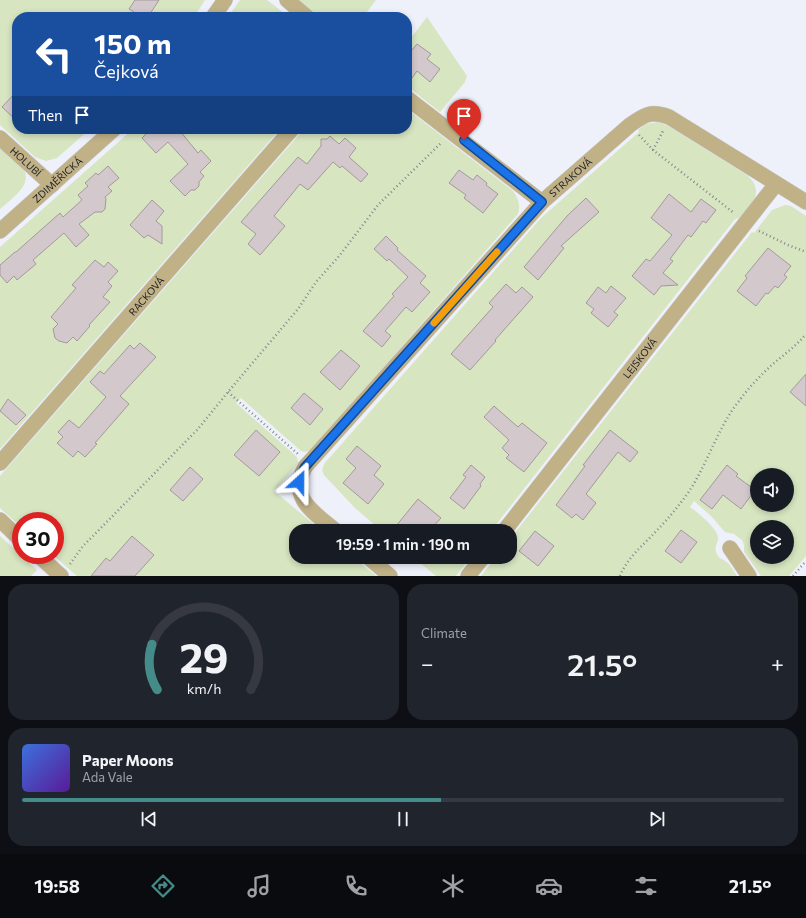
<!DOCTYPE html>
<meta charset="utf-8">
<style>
:root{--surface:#171b24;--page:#20242c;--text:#f1f3f6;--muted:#9ea1a6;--line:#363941;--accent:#448c89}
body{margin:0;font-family:Commissioner,sans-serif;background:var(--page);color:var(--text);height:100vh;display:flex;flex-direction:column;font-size:15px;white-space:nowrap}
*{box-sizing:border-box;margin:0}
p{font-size:13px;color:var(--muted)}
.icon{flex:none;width:22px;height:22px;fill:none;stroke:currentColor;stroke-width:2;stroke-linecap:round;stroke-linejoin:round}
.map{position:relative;height:576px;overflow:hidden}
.sheet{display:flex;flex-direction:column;gap:8px;padding:8px;background:#0d0f14;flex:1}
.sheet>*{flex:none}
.hud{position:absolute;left:12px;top:12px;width:400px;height:122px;border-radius:16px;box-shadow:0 2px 6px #0003;background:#1a4fa0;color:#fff;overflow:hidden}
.buttons{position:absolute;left:750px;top:468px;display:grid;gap:8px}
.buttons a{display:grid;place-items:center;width:44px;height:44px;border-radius:50%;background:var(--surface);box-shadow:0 2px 6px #0003;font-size:20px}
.speed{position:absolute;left:12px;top:512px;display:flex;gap:8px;font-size:20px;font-weight:700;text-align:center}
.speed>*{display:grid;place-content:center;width:52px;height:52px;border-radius:50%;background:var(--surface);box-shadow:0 2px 6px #0003;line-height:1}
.speed .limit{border:6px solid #d22;background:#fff;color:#111}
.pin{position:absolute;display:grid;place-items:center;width:34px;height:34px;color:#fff;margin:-41px -17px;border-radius:50% 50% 50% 0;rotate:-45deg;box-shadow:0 0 4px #0007}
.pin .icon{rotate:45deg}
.me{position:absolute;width:44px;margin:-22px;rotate:24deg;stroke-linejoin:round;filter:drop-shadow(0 0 3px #0008)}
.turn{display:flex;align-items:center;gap:14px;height:84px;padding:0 16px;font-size:18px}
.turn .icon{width:52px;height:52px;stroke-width:2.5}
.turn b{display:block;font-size:28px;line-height:34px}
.then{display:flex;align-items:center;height:38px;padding:0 16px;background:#0003;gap:8px;font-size:15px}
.big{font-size:30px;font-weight:600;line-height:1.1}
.sheet .widget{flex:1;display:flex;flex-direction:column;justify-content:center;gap:6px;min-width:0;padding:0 14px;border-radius:16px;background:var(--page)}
.sheet .dial{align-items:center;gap:0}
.dial svg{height:104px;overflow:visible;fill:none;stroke:var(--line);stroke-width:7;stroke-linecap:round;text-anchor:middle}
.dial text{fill:var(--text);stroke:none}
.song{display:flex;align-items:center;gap:12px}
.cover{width:48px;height:48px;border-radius:6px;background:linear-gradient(135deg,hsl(220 70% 55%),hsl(270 70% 35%))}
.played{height:4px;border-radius:2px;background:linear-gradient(90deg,var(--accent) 55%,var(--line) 55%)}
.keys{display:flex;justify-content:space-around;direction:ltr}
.heat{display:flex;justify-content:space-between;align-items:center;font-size:22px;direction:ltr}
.sheet .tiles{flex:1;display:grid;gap:8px;grid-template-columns:1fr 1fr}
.widget:last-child{grid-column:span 2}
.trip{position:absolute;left:289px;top:524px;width:228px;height:40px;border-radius:16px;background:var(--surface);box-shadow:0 2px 6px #0003;font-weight:600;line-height:40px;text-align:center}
.dock{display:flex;height:64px;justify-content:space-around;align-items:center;background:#090b0e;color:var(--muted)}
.dock .icon{width:28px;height:28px}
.dock .on{color:var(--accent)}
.dock b{font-size:18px;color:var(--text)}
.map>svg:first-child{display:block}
</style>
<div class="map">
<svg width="806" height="576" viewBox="0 0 806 576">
<rect width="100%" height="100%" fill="#eef1fa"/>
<!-- green -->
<path fill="#d7e5c1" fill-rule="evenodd" d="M0,0H205L194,17H17V129H90L57,158L46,161L35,157L0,125Z
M240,0H267L289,17H228Z
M297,0H376L363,17H319Z
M427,17L467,76L465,82L440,112L407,86V43Z
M407,109L513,191C518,198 521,205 518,214L311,450L305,452L301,451L241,398L236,403L297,457L298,463L296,466L274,491L322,531H296V557H353L376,576H77L53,555H55V521H21V527L0,508V476L304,129H407Z
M658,122L668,126L747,175C759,186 758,195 750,208C745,215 743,217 735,219L491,531H382L355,508L324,475L322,470L324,464L541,218L639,132L638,130L646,124Z
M133,129H280L0,449V247Z
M0,146C7,153 17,160 23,169C34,184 10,200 0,209Z
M785,205L791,206L806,216V556L789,576H761L744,552V545L742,540L734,534L725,532L711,516L694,501L690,507C697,512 717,528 718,537C719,542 714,546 716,552C718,559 723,559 728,563C731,566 734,572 737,576H481L496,557H510V539L752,232L754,233L772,210ZM757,475H787V505H757ZM757,527H787V557H757Z
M0,536L37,570L31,576H0Z
M413,557H471L456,576H436Z"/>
<!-- building -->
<path fill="#d3c9cc" stroke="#a3999c" d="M135,0H159L148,17H142L129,9Z
M417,44L431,54L427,59L440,69L430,82L417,71L407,85V56Z
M17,91V121L2,107Z
M151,129H182L180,131L198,153L201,150L211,161L200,172L204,176L199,182V186L195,190H191L185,196L170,181L188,164L168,142L156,153L142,138Z
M330,136L339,144L345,138L356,148L349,157L368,174L361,182L342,166L340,168L333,162L308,190L300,184L274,216L285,226L260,255L248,244L256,234L241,222L298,157L307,164L321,146V139H327Z
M108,166L119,178L108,187L112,191L105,197L106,199L105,209L102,212H95L79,224L89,235L76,247L64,233L33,260L36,264L17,280L14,276L7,283L0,275V265L15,252H16L60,213L63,217L82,200L78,195L88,186L85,183L96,173L98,175Z
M459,170L473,180L477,175L487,183L486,185L498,194L483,213L464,198L466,195L449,183Z
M669,194L691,212L701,199L716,210L706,223L703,221L691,237L688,235L670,259L673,261L663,273L678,285L661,286L654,295L632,276L646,259L650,261L672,235L651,218Z
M586,198L599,212L561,246L564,248L538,280L524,267L567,216Z
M152,200L164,211L156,221L162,226V244L148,235L144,238L130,225Z
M386,236L398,248L397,250L426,276L420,283L430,292L412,312L406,307L385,331L391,336L382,347L363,331L394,296L392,294L408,277L389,259L387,261L374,249Z
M768,248L791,266L784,275L787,277L778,288L775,286L768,294L766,293L756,306L737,291L747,278L745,276Z
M95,260L104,267L108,262L118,271L108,282L112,286L103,297L110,302L89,325L90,326L77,341L73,337L67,343L59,341L55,338L53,329L58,324L51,317L76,288L72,285Z
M506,284L516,293L522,287L533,297L495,340L496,341L470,370L451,354L493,307L489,303Z
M611,286L626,298L614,312L618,315L608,327L591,313L594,309L586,303L598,287L606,293Z
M140,343L156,357L120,396L129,404L95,443L97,444L85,457L78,451L73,457L57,443L63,437L58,432L69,420L79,428L106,397L90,382L100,371L104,374L130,345L134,349Z
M341,350L360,366L340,390L320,372Z
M806,374V406L790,392Z
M304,393L323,409L310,425L291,408Z
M8,399L26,415L16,425L0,411Z
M494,406L518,427L522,423L547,443L524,472L506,458L509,455L502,448L509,440L484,417Z
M256,430L280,452L259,476L234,455Z
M610,430L638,452L630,462L618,452L586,494L596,503L583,520L576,514L572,518L556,505L585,466L583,465Z
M357,446L381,466L374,475L384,484L368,504L343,483L356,468L346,459Z
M471,465L485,477L480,484L481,486L464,509L450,498L466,477L463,475Z
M727,465L738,474L736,476L755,490L741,509L723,495L712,509L700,500Z
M190,467L203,479L183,501L170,490Z
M418,499L441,518L429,531H403L396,526Z
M681,530L697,542L681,563L665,551Z
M535,531L554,546L538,566L519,551Z
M132,536L154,555L135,576H91L106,558L110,561Z"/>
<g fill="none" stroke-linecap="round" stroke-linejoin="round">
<defs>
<g id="street">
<path d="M287,0L307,17"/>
<path d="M213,17L225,0"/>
<path d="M407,98L542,202"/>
<path id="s1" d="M0,138L52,185"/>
<path id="s2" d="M0,231L114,129"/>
<path id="s3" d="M0,463L292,129"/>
<path d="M0,520L21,540"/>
<path id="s4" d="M336,531C315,513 288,499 305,467L542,202L630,125C644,115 651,110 669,117L806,202"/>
<path id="s5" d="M504,531L776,184"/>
<path d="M730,548L749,576"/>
<path d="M38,555L61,576"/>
<path d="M368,557L390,576"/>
<path d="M468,576L483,557"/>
</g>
</defs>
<!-- street casing -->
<use href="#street" stroke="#c9cbd3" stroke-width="16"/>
<!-- path -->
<path stroke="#85878e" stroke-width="2.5" stroke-dasharray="1 3" stroke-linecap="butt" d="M639,135L653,150L734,213
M653,150L663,131
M759,231L788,245L806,252
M228,392L298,454
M70,564L83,546L92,537L198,429L228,392L298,309L316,282L340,255L378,205L442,142
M620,576C628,556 646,543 660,527C668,519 675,510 682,501C706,471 715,431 739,401C749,387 762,374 774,363C785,354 797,345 806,334
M793,576L806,561"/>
<!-- street -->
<use href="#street" stroke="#c0b187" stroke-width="15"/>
</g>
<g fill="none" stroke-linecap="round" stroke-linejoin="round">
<defs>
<path id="route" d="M299,482L301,475L305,467L542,202L464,140"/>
</defs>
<!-- route casing -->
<use href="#route" stroke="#114b97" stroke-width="10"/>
<!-- route -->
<use href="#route" stroke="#1a73e8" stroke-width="7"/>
<!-- slow -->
<path stroke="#f59e0b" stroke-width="7" d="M434,323L497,252"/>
</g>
<g text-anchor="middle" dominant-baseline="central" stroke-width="3" stroke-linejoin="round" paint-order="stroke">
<!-- street labels -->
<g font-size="10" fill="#1e1f23" stroke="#eef1fa">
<text stroke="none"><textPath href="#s1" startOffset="35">HOLUBÍ</textPath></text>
<text stroke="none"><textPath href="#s4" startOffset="473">STRAKOVÁ</textPath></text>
<text stroke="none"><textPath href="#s2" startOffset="77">ZDIMĚŘICKÁ</textPath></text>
<text stroke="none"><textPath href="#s3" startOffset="222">RACKOVÁ</textPath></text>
<text stroke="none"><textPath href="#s5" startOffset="220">LEJSKOVÁ</textPath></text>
</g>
</g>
</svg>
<div class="buttons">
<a><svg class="icon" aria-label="sound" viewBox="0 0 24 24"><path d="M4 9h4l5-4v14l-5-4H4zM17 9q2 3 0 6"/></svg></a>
<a><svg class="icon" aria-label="layers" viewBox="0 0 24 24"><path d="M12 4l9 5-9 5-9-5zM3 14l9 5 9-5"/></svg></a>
</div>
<div class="speed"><div class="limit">30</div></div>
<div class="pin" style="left:464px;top:140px;background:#d93025"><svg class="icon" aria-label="arrive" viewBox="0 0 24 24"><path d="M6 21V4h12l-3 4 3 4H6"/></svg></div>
<svg class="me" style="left:299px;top:482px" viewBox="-20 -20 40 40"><path d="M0-17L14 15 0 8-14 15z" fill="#1a73e8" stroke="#fff" stroke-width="4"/></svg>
<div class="trip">19:59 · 1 min · 190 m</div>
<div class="hud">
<div class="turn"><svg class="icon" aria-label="left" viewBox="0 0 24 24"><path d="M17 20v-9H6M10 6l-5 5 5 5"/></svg><div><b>150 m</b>Čejková</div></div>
<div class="then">Then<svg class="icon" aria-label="arrive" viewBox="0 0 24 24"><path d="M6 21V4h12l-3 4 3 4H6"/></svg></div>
</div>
</div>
<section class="sheet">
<div class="tiles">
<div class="widget dial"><svg viewBox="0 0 100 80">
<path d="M14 69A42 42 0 1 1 86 69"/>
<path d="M14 69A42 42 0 0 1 10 34" stroke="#448c89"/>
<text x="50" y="56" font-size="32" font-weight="700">29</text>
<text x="50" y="72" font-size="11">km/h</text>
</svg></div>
<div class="widget"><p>Climate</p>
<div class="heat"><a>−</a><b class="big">21.5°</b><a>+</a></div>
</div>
<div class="widget">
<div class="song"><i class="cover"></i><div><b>Paper Moons</b><p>Ada Vale</p></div></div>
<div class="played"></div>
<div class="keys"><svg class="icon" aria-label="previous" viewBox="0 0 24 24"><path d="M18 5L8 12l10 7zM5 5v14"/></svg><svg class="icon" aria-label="pause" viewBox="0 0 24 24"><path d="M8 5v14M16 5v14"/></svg><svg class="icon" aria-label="next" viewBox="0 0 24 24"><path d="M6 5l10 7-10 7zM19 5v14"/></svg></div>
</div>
</div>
</section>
<nav class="dock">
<b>19:58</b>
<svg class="icon on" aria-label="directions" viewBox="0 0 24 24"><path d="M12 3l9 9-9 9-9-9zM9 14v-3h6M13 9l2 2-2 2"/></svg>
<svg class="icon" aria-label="music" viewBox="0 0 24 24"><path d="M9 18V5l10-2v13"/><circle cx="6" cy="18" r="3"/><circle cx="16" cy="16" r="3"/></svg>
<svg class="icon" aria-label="phone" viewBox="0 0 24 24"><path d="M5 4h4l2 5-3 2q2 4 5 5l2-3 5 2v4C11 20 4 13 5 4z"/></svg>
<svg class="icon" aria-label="climate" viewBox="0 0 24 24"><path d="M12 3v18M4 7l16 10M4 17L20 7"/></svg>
<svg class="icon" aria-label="car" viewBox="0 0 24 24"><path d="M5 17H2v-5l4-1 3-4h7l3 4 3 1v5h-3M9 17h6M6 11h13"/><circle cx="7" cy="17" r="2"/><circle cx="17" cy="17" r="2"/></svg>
<svg class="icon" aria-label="filters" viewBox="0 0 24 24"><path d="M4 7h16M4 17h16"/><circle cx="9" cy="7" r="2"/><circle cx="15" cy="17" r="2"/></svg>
<b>21.5°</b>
</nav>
